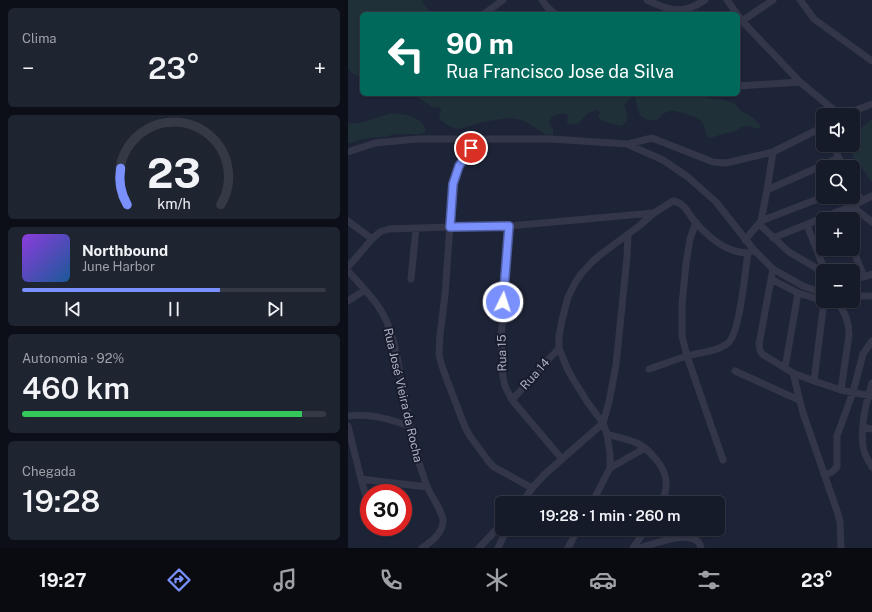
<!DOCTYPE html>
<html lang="pt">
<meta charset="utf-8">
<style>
:root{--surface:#161b29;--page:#1f2431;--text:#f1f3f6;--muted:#9ea1a8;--line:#353946;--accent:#7990fd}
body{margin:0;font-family:"Public Sans",sans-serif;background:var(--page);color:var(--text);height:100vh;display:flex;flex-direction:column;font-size:15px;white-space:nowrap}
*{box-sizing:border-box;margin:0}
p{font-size:13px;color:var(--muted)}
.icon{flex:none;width:22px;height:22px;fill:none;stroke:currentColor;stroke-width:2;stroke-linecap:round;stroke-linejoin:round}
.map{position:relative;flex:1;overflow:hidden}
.drawer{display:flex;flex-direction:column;gap:8px;padding:8px;background:#0c0f17;width:348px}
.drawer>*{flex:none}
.guide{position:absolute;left:12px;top:12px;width:380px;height:84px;border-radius:6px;box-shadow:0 1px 3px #0004,0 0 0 1px var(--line);background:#00695c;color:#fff;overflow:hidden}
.tools{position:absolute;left:468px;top:108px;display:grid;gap:8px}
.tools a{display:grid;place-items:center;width:44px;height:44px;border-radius:6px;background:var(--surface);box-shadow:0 1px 3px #0004,0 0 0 1px var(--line);font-size:20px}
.speed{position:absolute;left:12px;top:484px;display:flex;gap:8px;font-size:20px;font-weight:700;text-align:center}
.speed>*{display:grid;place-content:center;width:52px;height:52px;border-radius:50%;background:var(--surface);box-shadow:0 1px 3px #0004,0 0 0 1px var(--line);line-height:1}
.speed .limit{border:6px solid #d22;background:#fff;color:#111}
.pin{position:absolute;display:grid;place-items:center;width:34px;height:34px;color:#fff;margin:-17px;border:2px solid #fff;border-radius:50%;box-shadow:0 1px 4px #0007}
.me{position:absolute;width:44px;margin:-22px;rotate:4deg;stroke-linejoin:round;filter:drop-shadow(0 0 3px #0008)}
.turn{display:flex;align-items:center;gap:14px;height:84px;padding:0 20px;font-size:18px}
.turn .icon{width:52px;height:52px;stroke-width:2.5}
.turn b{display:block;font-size:28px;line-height:34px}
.big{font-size:30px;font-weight:600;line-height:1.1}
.drawer .tile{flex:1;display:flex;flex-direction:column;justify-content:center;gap:6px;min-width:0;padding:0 14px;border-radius:6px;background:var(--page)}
.drawer .dial{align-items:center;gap:0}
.dial svg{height:104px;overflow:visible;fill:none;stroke:var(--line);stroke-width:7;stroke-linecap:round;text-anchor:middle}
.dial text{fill:var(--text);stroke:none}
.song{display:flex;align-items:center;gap:12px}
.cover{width:48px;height:48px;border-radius:6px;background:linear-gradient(135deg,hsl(270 70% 55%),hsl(210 70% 35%))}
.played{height:4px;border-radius:2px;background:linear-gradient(90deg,var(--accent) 65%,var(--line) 65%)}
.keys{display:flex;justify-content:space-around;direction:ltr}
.heat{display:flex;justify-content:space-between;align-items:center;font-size:22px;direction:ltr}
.charge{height:6px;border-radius:3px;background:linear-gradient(90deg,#34c759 92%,var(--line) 0)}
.trip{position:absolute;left:147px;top:496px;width:230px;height:40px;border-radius:6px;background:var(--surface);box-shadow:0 1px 3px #0004,0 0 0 1px var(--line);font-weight:600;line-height:40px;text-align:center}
.dock{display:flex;height:64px;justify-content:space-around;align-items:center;background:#090b10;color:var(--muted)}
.dock .icon{width:28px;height:28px}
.dock .on{color:var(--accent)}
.dock b{font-size:18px;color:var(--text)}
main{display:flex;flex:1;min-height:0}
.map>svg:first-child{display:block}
</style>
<main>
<section class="drawer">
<div class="tile"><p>Clima</p>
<div class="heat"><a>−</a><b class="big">23°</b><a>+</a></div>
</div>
<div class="tile dial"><svg viewBox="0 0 100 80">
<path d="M14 69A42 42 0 1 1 86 69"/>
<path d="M14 69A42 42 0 0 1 9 41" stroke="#7990fd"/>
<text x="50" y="56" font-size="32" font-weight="700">23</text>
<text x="50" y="72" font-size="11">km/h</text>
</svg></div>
<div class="tile">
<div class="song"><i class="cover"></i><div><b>Northbound</b><p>June Harbor</p></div></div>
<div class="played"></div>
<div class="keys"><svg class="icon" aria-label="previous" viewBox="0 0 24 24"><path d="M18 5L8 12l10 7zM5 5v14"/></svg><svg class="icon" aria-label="pause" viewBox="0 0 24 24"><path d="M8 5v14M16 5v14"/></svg><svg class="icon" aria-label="next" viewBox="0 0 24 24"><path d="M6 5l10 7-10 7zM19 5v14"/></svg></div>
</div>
<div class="tile"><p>Autonomia · 92%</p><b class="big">460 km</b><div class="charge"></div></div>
<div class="tile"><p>Chegada</p><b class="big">19:28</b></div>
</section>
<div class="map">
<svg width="524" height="548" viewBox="0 0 524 548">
<rect width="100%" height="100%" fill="#1e2437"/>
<!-- green -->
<path fill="#203038" d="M0,0H74C77,7 81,12 88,14H14L13,78L4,73L0,68Z
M66,94H194L199,95L205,94H352C363,101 372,98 383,102C387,103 389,107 392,110C399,115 407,117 412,126L411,129L399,126L394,127L387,131L371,135L363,138C355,135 359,128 354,122C351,117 330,111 324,111C321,111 317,113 314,114C311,121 306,121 298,119C296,118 295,118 293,116C287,110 291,101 285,96L278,102L276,106C279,115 283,121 273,126L254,121L250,117L252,112L248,110C245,111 242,112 239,114C232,121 231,126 219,124L220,115C213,112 204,115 201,122L205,129V134L201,135L197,134C186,127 175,118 161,118L133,122L116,128L107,129L98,124L91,119L93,111L91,106L87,108L83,106Z
M46,113C59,115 76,117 78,132L71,134H49L35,137L21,138L0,143V123C10,125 21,120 31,117C36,115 41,114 46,113Z
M524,119V182L497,145H505V135Z"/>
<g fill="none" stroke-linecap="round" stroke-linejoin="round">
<!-- minor -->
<path stroke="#323648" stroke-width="7" d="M194,0L199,7L207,14
M299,0C322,11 334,15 357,0
M379,0L389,14
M452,0L466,19L524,61
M136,14L155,0
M390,15L394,21L452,82L492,115
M394,21L425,0
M390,86L452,82
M495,115L524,104
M129,139L111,166L105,184L97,295L92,335L91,354L93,363L99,380L117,427L122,436L141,462L146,467L184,488
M280,144L304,138L365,162L378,163L425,152L475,127
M485,145L495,167
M0,152L27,143L69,139H204L279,144L315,160L340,177L368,202L406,250L425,269L455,286L475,293
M505,187L514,201
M419,190L491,158
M504,206L524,222
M0,221L24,239
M413,221L475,197
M348,222L342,239L338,264L334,304V336L339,356L375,460
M411,224L441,252L475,272
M459,225L477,271
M161,226L153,341L155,377L157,386L164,400L214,459
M425,238L504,206L524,196
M397,240L413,221L419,190L425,152
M505,249L516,277
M0,267L24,239L32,232L41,229L102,227L161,226L305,213
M425,269L411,344L412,350L414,354L445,373L466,381L493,390L524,396
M0,271C10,282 21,293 30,306C46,329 49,357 54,384C58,405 62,426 66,447C70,460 74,473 79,486C82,495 96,513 95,522C94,534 83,542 74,548
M505,278L516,277L524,274
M63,279L68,228
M423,279L450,293L489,305C498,310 501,325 501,335L493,390
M505,296H524
M0,301L17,290
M437,368L450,293
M301,369C314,365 326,360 339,356C352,352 369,352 380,343C392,333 397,271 400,253L404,251
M387,371L451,400
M445,373L455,413L489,511L492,522L493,548
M466,381L476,301
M524,383C518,401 511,432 516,451C518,457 521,462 524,467
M164,400L211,348
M0,416C24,413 40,419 62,426
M255,423L261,402L268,365L279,257L280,234
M0,426L13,479L79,487
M515,427L524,429
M259,434C269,437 280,439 289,443C295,446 300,450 304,455C318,469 323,484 313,503
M262,468L297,448
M476,475L484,472L489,467V436L505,392L515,354L524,341
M13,479L21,507
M174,503L184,488L197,474L255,423
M244,503L262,468V454L259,434L255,423L240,403L225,379L219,368L211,348V336L214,320L220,297L227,283L233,274L244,262L252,255L291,226L306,213L325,201C337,203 340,213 347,222C357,233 372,247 387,251C391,252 396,253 400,253
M131,548L147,531L154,525
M150,548L159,529
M220,548L230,529
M285,548L298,529
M292,548C306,544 349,526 353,548"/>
</g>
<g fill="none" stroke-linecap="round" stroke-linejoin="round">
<defs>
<path id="route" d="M123,148L111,166L105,184L102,227L161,226L155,302"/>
</defs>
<!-- route casing -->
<use href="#route" stroke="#4f5ea4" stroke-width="10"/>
<!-- route -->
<use href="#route" stroke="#7990fd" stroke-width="7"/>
</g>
<g text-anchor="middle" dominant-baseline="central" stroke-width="4" stroke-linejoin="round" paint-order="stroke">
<!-- street labels -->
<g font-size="12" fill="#acb0c5" stroke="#181c2c">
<text transform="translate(154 353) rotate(-91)">Rua 15</text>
<text transform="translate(187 374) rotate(-48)">Rua 14</text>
<text transform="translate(55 395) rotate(77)">Rua José Vieira da Rocha</text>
</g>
</g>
</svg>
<div class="tools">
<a><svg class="icon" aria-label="sound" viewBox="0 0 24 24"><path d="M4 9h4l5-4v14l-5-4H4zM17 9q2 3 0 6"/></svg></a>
<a><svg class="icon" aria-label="search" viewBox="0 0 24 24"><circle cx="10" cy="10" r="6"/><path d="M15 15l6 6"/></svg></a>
<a>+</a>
<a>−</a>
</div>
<div class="speed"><div class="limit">30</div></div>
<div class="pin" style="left:123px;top:148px;background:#d93025"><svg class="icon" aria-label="arrive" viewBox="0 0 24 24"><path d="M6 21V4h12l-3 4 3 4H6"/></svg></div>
<svg class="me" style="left:155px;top:302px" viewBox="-20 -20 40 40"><circle r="17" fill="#7990fd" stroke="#fff" stroke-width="3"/><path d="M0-11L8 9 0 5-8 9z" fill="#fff"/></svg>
<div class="trip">19:28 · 1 min · 260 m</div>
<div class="guide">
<div class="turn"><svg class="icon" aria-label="left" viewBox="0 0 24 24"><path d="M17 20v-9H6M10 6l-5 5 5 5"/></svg><div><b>90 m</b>Rua Francisco Jose da Silva</div></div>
</div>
</div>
</main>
<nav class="dock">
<b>19:27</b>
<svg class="icon on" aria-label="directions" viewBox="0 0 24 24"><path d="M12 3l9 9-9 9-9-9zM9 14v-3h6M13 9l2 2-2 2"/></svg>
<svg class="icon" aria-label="music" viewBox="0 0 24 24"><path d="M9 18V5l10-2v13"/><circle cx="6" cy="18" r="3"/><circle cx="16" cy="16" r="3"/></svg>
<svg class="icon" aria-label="phone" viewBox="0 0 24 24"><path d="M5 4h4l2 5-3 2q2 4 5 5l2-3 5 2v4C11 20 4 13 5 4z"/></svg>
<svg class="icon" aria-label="climate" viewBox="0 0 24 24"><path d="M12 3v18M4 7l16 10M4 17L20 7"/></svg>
<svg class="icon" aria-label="car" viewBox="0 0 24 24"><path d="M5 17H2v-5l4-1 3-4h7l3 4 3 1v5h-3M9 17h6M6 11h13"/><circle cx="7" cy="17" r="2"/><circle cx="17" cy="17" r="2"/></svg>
<svg class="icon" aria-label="filters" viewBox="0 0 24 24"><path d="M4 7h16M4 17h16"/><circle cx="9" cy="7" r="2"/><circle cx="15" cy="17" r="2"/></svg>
<b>23°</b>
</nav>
